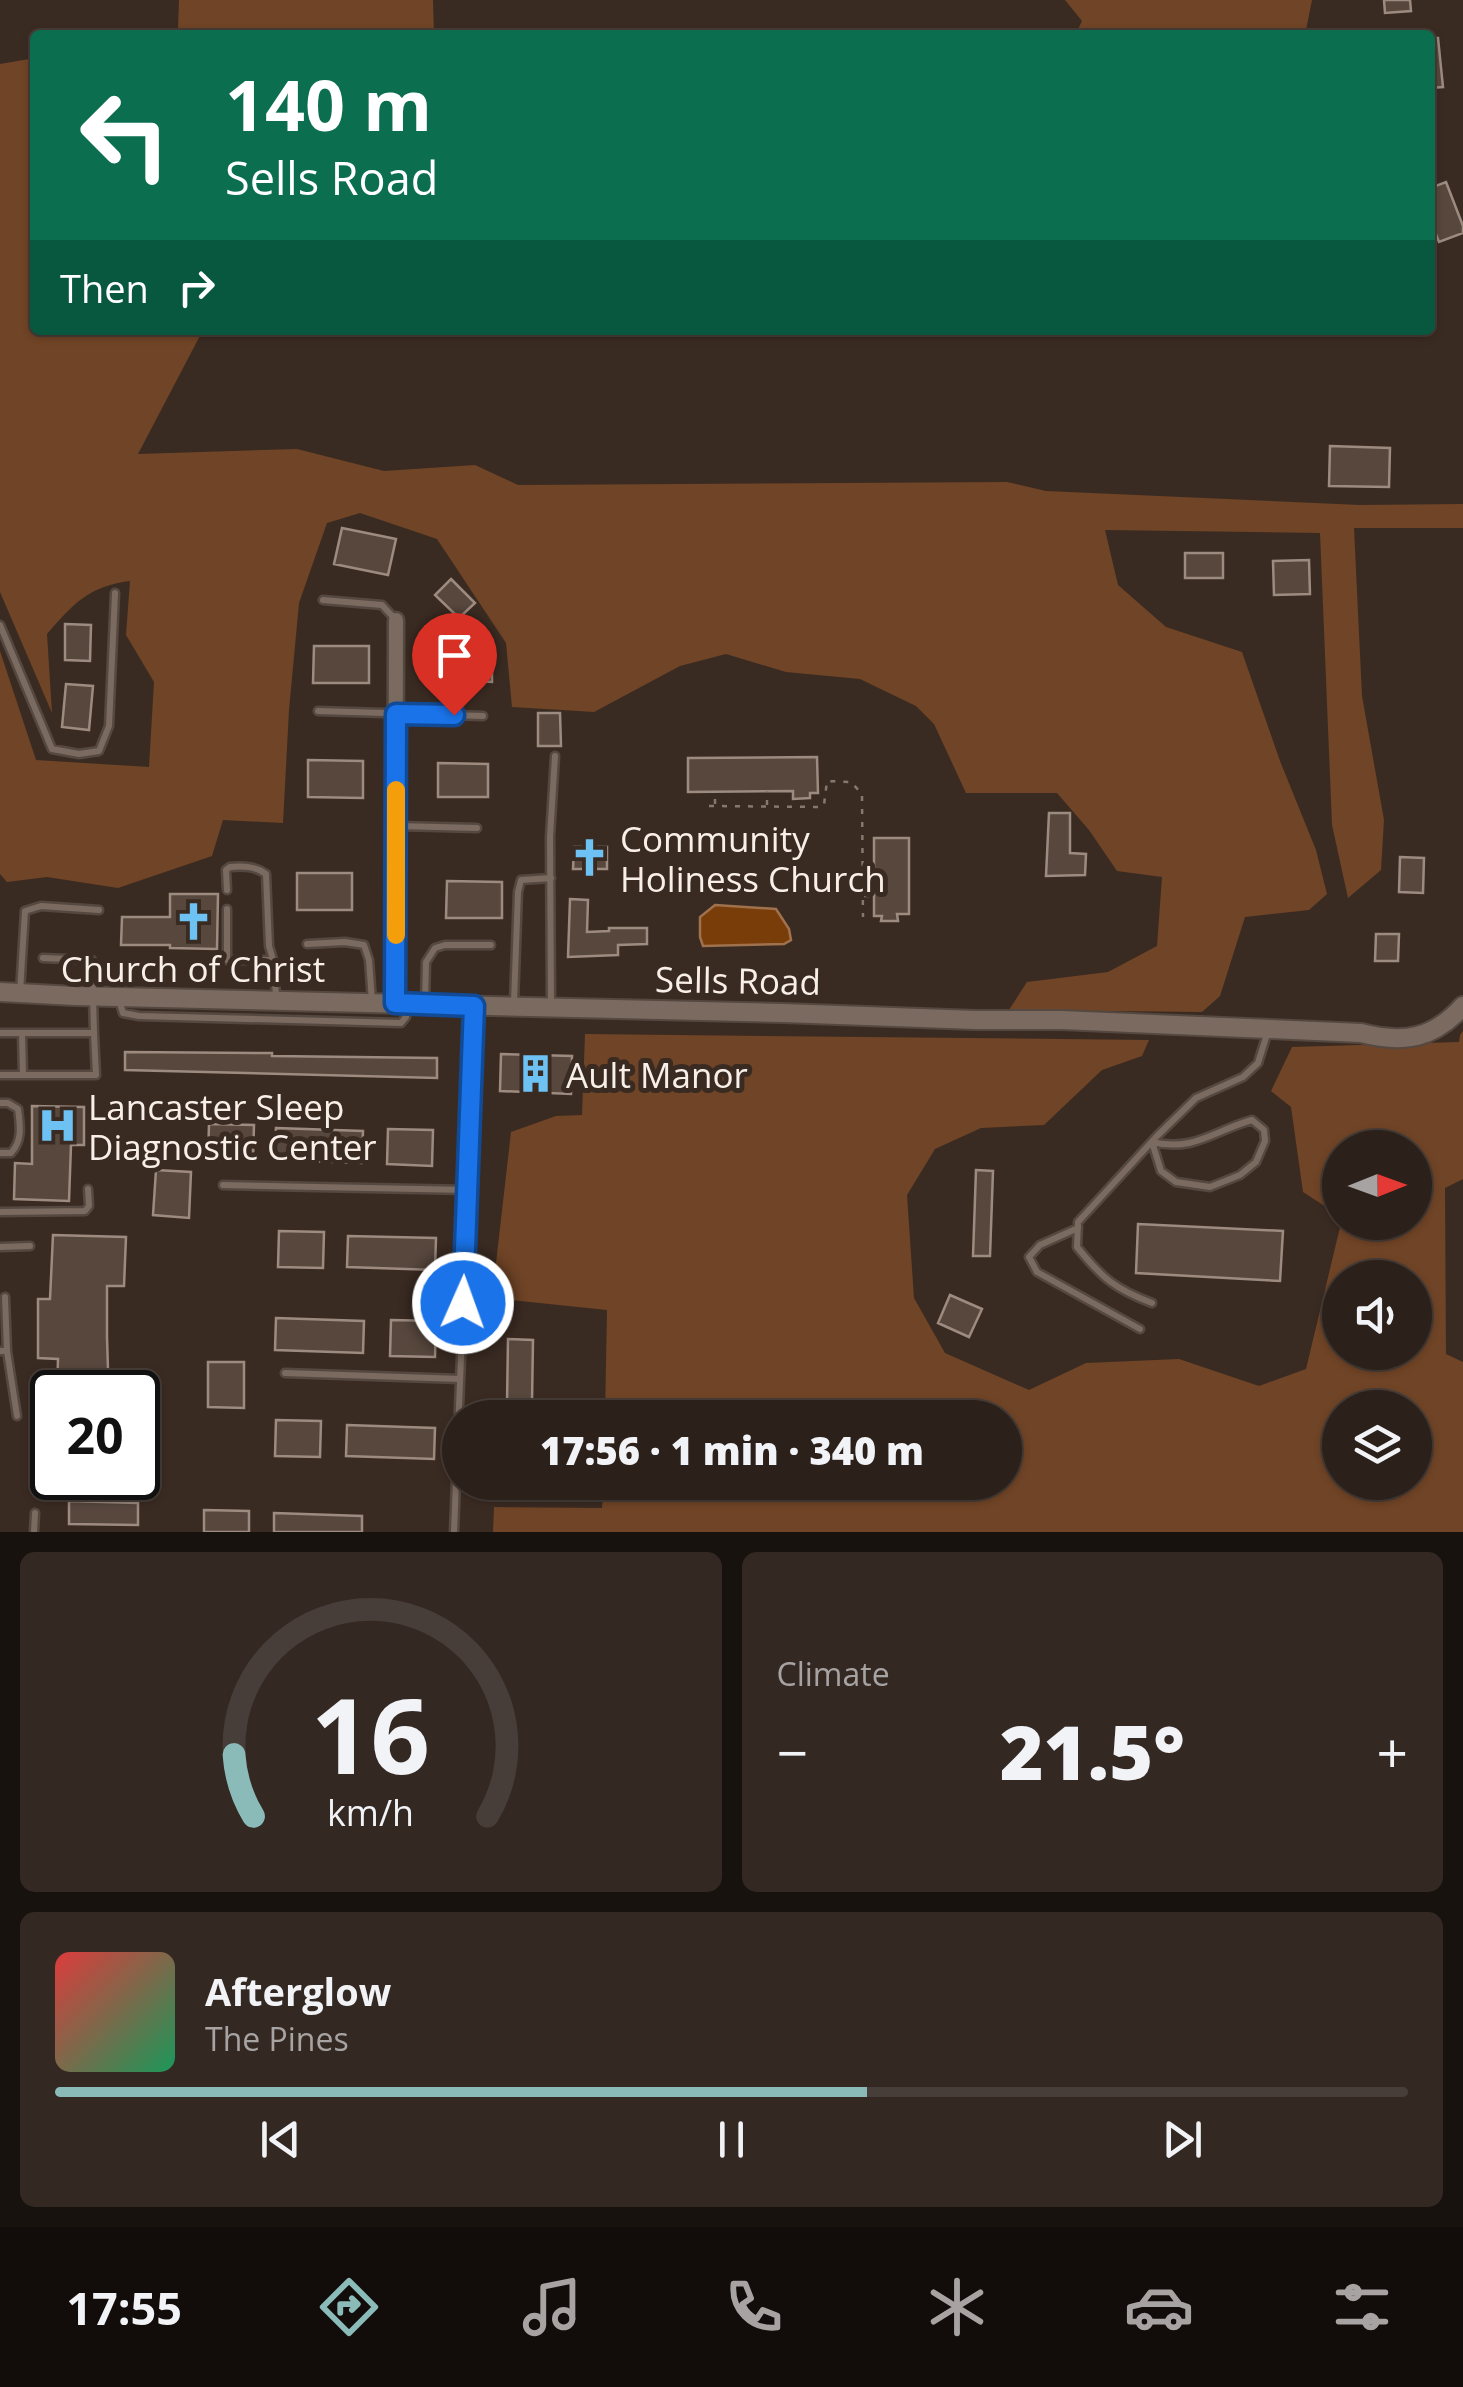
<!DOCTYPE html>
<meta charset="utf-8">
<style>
:root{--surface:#2c201a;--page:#342823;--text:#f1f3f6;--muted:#a6a3a2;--line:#483e39;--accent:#8bbbb9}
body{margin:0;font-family:"Open Sans",sans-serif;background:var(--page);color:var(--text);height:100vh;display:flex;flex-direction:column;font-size:38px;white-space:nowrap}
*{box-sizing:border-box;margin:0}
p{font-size:32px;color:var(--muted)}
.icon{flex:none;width:55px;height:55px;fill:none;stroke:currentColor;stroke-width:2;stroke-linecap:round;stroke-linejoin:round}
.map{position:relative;height:1532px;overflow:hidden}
.drawer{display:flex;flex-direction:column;gap:20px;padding:20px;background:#18120e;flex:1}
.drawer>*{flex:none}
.top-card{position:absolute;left:30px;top:30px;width:1405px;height:305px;border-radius:10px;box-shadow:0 2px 8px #0004,0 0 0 2px var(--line);background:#0b6e4f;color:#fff;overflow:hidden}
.needle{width:65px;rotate:89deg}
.tools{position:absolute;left:1322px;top:1130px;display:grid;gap:20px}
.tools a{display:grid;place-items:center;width:110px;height:110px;border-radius:50%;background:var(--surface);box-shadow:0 2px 8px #0004,0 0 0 2px var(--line);font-size:50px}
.speed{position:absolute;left:30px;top:1370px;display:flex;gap:20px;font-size:50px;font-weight:700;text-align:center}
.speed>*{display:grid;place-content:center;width:130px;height:130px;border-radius:50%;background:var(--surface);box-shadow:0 2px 8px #0004,0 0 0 2px var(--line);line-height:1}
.speed .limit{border:5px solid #111;border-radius:15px;background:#fff;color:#111}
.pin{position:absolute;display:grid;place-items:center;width:85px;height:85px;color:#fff;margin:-102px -42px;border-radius:50% 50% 50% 0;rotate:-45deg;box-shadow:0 0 10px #0007}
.pin .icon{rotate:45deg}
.me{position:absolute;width:110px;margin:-55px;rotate:2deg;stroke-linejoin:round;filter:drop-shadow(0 0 8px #0008)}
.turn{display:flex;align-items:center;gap:35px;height:210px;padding:0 30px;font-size:45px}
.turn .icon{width:130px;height:130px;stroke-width:2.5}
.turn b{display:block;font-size:70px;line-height:85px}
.then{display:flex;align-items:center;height:95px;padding:0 30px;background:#0003;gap:20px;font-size:38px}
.big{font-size:75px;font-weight:800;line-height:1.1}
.drawer .card{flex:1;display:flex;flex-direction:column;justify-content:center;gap:15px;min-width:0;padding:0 35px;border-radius:15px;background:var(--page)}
.drawer .dial{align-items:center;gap:0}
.dial svg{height:260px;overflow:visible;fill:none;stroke:var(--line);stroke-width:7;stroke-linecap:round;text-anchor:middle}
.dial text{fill:var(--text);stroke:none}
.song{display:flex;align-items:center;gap:30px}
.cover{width:120px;height:120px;border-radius:15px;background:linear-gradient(135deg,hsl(0 70% 55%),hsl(150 70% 35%))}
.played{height:10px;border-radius:5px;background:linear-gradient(90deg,var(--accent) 60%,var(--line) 60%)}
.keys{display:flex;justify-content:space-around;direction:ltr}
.heat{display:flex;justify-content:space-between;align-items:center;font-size:55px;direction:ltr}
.drawer .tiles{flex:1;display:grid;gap:20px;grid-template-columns:1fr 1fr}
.card:last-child{grid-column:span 2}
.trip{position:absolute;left:442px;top:1400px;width:580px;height:100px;border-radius:50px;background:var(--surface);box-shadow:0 2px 8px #0004,0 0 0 2px var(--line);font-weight:800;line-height:100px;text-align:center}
.tabs{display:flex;height:160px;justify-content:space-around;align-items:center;background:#120d0a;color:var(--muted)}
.tabs .icon{width:70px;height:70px}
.tabs .on{color:var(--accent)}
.tabs b{font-size:45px;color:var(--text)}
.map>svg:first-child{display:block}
</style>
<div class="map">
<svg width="1463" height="1532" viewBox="0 0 1463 1532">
<rect width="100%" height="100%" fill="#3a2b22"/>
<!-- green -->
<path fill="#704426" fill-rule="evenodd" d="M179,0H433L434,35H155L178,30Z
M1065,0H1312L1305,35H1075L1082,21Z
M35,58V330H203L138,454L297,449L384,471L475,465L518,485L1007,482L1046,491L1360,505L1463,504V528H1354L1362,696L1384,820L1381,870L1348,898L1332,825L1320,533L1105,530L1118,585L1166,627L1242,652L1280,761L1316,850L1327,894L1309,910L1245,917L1220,996L1202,1012L1009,1010L1027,982L1108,972L1157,946L1162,877L1117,871L1089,830L1057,793H966L934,724L916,706L860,679L786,672L726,654L680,666L594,712L512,707L506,643L437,539L360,513L327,523L299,603L289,710L283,823L223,820L212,856L118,888L47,877L7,882L0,874V651L36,760L149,767L154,682L126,635L130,581C89,586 73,604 47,634L52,713L0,592V64Z
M1463,1031V1179L1445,1188L1446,1354L1463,1362V1532H493L494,1507L602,1508L604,1483L1005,1482V1418L605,1417L607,1310L492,1298L511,1132L556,1116L582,1115L585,1034L1149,1040L1142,1056L1102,1070L1044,1125L981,1128L935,1149L907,1195L914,1298L945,1353L1029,1390L1086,1363L1179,1359L1259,1386L1306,1369L1341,1223L1415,1222V1148H1340V1216L1303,1192L1291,1107L1271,1091L1292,1047L1459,1042L1460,1035ZM1340,1278H1415V1352H1340ZM1340,1408H1415V1482H1340Z"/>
<!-- water -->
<path fill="#793d0a" stroke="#9f724d" stroke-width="2.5" d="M715,905L776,909L789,929L791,940L784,944L703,946L700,937V917Z"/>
<!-- building -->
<path fill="#57473d" stroke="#9d8b80" stroke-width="2.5" d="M1384,0H1410L1411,11L1385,13Z
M1430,38H1438L1443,87L1430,88Z
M1446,182L1463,226V233L1439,242L1430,219V188Z
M1330,446L1390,448L1389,487L1329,486Z
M342,528L396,539L388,575L334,564Z
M1185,553H1223V578H1185Z
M1309,560L1310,594L1274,595L1273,561Z
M451,579L475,603L459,618L435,595Z
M65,624L91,625L90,661L65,660Z
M314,646H369V683H313Z
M439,646L492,648V682L439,679Z
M66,684L93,686L89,730L62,727Z
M538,713H560L561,746H538Z
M817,757L818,793H810V798L793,799V791L688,792V758Z
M308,760L363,761V798L308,797Z
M438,763L488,764V797H438Z
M1049,813H1070V853L1086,854L1085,875L1046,876Z
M874,838H909V914H897L898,921H881L882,916H874Z
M574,847H607V869H573Z
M1400,857L1424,858L1423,893L1399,892Z
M297,873H352V910H297Z
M447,881L502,882V918H446Z
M170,894H218L217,949L170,948V945H121L122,917H170Z
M570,899L588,900L587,932L609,931V928H647V944L618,945V955L568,957Z
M1376,934H1399L1398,961H1375Z
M125,1052L272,1053V1056L437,1058V1078L125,1070Z
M501,1054L572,1056L571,1094L500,1091Z
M32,1106L84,1107V1145H71L69,1201L14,1199L15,1163L32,1164Z
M209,1124L254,1125L253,1161L208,1160Z
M276,1128L363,1131L362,1163L274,1160Z
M388,1129L433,1130L432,1166L387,1164Z
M156,1170L191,1172L189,1218L153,1215Z
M976,1170L993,1171L990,1256H973Z
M1138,1224L1283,1231L1280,1281L1136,1273Z
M279,1231L324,1232L323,1268L278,1267Z
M53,1235L126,1237L124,1286H107V1337L108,1370L127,1371V1392H57L58,1359L38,1358V1299H50Z
M348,1236L436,1238L435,1270L347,1267Z
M950,1295L982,1309L969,1337L938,1323Z
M276,1318L364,1321L363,1353L275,1350Z
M391,1320L436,1321L435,1357L390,1356Z
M508,1339L533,1340L532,1403H507Z
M208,1362H244V1408L208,1407Z
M276,1420L321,1421L320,1457L275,1456Z
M347,1425L435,1428L434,1459L346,1456Z
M69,1501L138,1503V1525L69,1524Z
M204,1510L249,1511V1532H204Z
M274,1513L362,1516V1532H274Z"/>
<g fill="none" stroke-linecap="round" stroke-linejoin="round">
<defs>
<path id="service" d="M323,600L382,605L395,619
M0,625L52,749L79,754L99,751L109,726L115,593
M318,711L483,716
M398,826L477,828
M227,890L226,870L230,867C243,866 255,866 266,874L269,946L274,963L276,998
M227,909V960H273
M307,944L345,942L364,945L369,960L372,1001
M43,958L92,960L94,1033
M20,992L25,911L41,906L99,910
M119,1000L123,1013L139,1016L401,1023L406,1017L405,1005
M514,1002L518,892L521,880L551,878
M425,1003L426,962L435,948L445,945H491
M551,1007L550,837L555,756
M0,1033H94L96,1075H0
M22,1033L23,1075
M0,1103H8L18,1109C20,1125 23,1140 11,1153H0
M1252,1120L1264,1130L1265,1141L1256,1162L1240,1175L1210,1187L1176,1182L1161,1171L1152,1142C1194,1152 1213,1131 1252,1120Z
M223,1185L468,1190
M0,1212L85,1211L89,1206L88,1189
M1078,1228L1040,1245L1029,1257L1037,1272L1140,1329
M0,1247L30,1246
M5,1297L7,1350
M1152,1303C1115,1289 1102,1278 1077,1247L1078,1222L1157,1136L1196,1098L1243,1077L1258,1063L1268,1031
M0,1351H7L17,1416
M285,1373L460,1379
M34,1532L35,1513
M454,1532L475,1007"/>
<path id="minor" d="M395,1003L396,620"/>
<path id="tertiary" d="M0,992L75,996L783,1013L976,1020H1062L1361,1033C1404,1044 1433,1039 1463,1006"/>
</defs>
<!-- service casing -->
<use href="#service" stroke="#544840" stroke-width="11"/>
<!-- minor casing -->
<use href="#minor" stroke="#544840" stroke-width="19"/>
<!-- tertiary casing -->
<use href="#tertiary" stroke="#544840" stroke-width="22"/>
<!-- path -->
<path stroke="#857870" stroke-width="2.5" stroke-dasharray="5 8" stroke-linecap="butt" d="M715,804V791
M767,805V791
M709,806L820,807L824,805L827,781L851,782L862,794L863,917
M864,873H874
M864,896H874"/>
<!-- service -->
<use href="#service" stroke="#7b6a5f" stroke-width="6"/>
<!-- minor -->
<use href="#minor" stroke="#7b6a5f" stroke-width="14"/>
<!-- tertiary -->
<use href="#tertiary" stroke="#7b6a5f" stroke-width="18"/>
</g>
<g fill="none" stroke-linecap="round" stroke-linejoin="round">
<defs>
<path id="route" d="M454,715L396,714L395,1003L474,1006L463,1303"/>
</defs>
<!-- route casing -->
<use href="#route" stroke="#114b97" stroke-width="25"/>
<!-- route -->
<use href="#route" stroke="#1a73e8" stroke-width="18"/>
<!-- slow -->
<path stroke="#f59e0b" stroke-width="18" d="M396,935V790"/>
</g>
<!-- icons -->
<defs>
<symbol id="church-bare" viewBox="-9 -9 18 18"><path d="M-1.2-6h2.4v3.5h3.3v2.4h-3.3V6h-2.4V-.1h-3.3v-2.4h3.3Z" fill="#6ec2f3" stroke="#3a2b22" stroke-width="2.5" paint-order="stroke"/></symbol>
<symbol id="building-bare" viewBox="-9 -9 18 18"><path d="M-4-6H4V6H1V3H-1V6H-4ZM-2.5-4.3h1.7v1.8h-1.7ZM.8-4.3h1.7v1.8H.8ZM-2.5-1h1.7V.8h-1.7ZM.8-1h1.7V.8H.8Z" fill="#6ec2f3" stroke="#3a2b22" stroke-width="2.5" paint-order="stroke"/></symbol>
<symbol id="hospital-bare" viewBox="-9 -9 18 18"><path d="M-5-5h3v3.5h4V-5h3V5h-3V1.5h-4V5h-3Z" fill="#6ec2f3" stroke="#3a2b22" stroke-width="2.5" paint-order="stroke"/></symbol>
</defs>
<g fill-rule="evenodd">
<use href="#church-bare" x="562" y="830" width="55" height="55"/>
<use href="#church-bare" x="166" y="894" width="55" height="55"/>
<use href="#building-bare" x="508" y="1046" width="55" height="55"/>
<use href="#hospital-bare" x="30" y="1098" width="55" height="55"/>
</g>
<g text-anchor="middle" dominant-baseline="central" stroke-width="10" stroke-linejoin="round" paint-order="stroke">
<!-- poi labels -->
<g font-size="35" fill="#f9efe9" stroke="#3a2b22" text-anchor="start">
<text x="620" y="838">Community<tspan x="620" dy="40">Holiness Church</tspan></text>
<text x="193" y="968" text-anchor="middle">Church of Christ</text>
<text x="566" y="1074">Ault Manor</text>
<text x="88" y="1106">Lancaster Sleep<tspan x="88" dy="40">Diagnostic Center</tspan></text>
</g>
<!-- street labels -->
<g font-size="35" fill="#f9efe9" stroke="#3a2b22">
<text transform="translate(738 980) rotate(1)">Sells Road</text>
</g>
</g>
</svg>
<div class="tools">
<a><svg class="needle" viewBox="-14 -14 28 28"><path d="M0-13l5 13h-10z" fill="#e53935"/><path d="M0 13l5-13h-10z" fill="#a6a3a2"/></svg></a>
<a><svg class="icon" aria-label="sound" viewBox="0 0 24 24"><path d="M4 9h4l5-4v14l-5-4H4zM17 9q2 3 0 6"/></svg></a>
<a><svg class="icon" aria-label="layers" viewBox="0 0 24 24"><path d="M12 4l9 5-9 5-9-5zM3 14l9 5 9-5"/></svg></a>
</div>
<div class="speed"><div class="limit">20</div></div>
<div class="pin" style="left:454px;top:715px;background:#d93025"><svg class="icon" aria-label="arrive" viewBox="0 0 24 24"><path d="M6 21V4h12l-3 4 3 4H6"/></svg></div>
<svg class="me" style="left:463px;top:1303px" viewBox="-20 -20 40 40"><circle r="17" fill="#1a73e8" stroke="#fff" stroke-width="3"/><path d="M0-11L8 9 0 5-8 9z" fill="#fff"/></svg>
<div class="trip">17:56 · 1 min · 340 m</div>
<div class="top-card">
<div class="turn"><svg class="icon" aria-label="left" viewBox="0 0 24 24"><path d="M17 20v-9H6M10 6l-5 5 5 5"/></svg><div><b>140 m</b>Sells Road</div></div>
<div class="then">Then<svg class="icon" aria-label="right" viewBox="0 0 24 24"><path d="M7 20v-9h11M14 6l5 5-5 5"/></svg></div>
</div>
</div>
<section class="drawer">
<div class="tiles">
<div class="card dial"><svg viewBox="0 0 100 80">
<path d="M14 69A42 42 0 1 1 86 69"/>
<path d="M14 69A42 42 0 0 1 8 50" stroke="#8bbbb9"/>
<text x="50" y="56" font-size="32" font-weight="700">16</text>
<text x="50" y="72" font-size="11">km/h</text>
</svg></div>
<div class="card"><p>Climate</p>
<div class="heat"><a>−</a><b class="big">21.5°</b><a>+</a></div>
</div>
<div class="card">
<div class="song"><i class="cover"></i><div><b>Afterglow</b><p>The Pines</p></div></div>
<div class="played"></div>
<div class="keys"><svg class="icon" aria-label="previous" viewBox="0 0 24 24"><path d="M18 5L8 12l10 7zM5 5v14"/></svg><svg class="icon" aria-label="pause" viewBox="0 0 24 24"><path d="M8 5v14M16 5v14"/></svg><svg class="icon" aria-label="next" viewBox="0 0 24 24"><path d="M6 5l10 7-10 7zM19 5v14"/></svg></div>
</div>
</div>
</section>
<nav class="tabs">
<b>17:55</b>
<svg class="icon on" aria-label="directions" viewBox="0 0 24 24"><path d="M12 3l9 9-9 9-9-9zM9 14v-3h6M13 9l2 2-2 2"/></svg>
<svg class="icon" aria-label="music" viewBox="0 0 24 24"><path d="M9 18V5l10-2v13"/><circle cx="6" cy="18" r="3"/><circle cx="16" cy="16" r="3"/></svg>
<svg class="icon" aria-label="phone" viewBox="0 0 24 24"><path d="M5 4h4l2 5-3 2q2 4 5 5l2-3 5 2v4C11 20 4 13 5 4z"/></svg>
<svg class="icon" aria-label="climate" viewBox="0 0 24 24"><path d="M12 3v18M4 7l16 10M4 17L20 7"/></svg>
<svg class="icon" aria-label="car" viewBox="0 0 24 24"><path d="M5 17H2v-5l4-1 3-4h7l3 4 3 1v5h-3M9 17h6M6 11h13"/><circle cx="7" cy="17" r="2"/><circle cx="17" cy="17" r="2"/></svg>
<svg class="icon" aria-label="filters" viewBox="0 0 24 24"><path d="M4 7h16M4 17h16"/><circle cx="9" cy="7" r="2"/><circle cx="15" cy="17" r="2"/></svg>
</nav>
